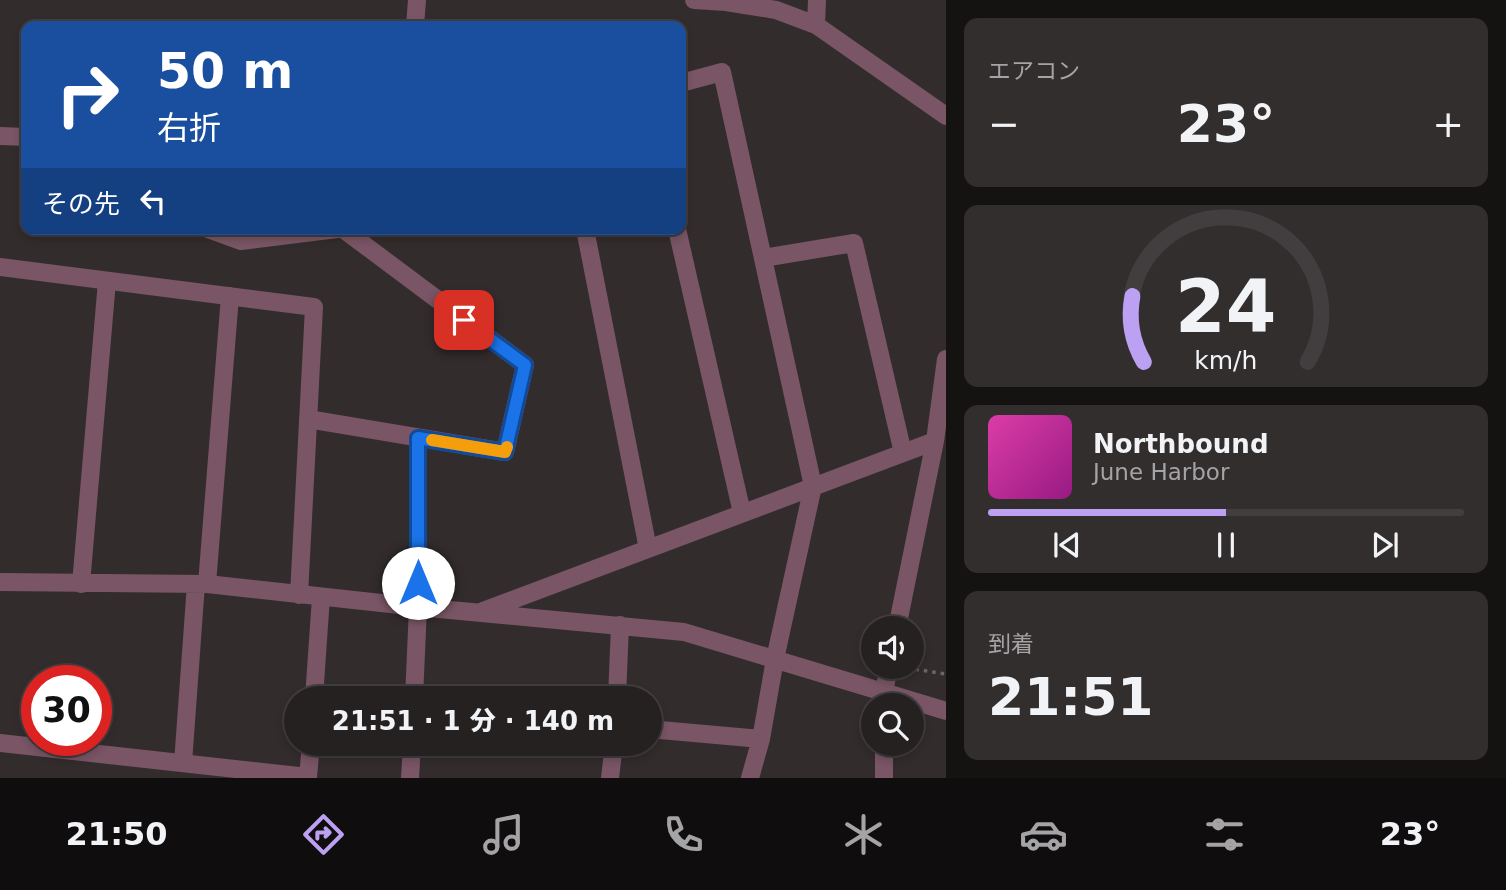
<!DOCTYPE html>
<html lang="ja">
<meta charset="utf-8">
<style>
:root{--surface:#262121;--page:#322e2e;--text:#f1f3f6;--muted:#a4a3a5;--line:#423e3f;--accent:#bca0f2}
body{margin:0;font-family:"DejaVu Sans","Noto Sans JP",sans-serif;background:var(--page);color:var(--text);height:100vh;display:flex;flex-direction:column;font-size:26px;white-space:nowrap}
*{box-sizing:border-box;margin:0}
p{font-size:23px;color:var(--muted)}
.icon{flex:none;width:38px;height:38px;fill:none;stroke:currentColor;stroke-width:2;stroke-linecap:round;stroke-linejoin:round}
.map{position:relative;flex:1;overflow:hidden}
.drawer{display:flex;flex-direction:column;gap:18px;padding:18px;background:#151212;width:560px}
.drawer>*{flex:none}
.top-card{position:absolute;left:21px;top:21px;width:665px;height:214px;border-radius:14px;box-shadow:0 4px 10px #0003,0 0 0 2px var(--line);background:#1a4fa0;color:#fff;overflow:hidden}
.controls{position:absolute;left:861px;top:616px;display:grid;gap:14px}
.controls a{display:grid;place-items:center;width:63px;height:63px;border-radius:50%;background:var(--surface);box-shadow:0 4px 10px #0003,0 0 0 2px var(--line);font-size:35px}
.speed{position:absolute;left:21px;top:665px;display:flex;gap:14px;font-size:35px;font-weight:700;text-align:center}
.speed>*{display:grid;place-content:center;width:91px;height:91px;border-radius:50%;background:var(--surface);box-shadow:0 4px 10px #0003,0 0 0 2px var(--line);line-height:1}
.speed .limit{border:10px solid #d22;background:#fff;color:#111}
.pin{position:absolute;display:grid;place-items:center;width:60px;height:60px;color:#fff;margin:-30px;border-radius:14px;box-shadow:0 4px 10px #0006}
.me{position:absolute;width:77px;margin:-38px;rotate:0deg;stroke-linejoin:round;filter:drop-shadow(0 0 5px #0008)}
.turn{display:flex;align-items:center;gap:24px;height:147px;padding:0 21px;font-size:32px}
.turn .icon{width:91px;height:91px;stroke-width:2.5}
.turn b{display:block;font-size:49px;line-height:60px}
.then{display:flex;align-items:center;height:66px;padding:0 21px;background:#0003;gap:14px;font-size:26px}
.big{font-size:52px;font-weight:800;line-height:1.1}
.drawer .widget{flex:1;display:flex;flex-direction:column;justify-content:center;gap:10px;min-width:0;padding:0 24px;border-radius:14px;background:var(--page)}
.drawer .dial{align-items:center;gap:0}
.dial svg{height:182px;overflow:visible;fill:none;stroke:var(--line);stroke-width:7;stroke-linecap:round;text-anchor:middle}
.dial text{fill:var(--text);stroke:none}
.song{display:flex;align-items:center;gap:21px}
.cover{width:84px;height:84px;border-radius:10px;background:linear-gradient(135deg,hsl(320 70% 55%),hsl(310 70% 35%))}
.played{height:7px;border-radius:4px;background:linear-gradient(90deg,var(--accent) 50%,var(--line) 50%)}
.keys{display:flex;justify-content:space-around;direction:ltr}
.heat{display:flex;justify-content:space-between;align-items:center;font-size:38px;direction:ltr}
.trip{position:absolute;left:284px;top:686px;width:378px;height:70px;border-radius:35px;background:var(--surface);box-shadow:0 4px 10px #0003,0 0 0 2px var(--line);font-weight:800;line-height:70px;text-align:center}
.dock{display:flex;height:112px;justify-content:space-around;align-items:center;background:#0f0d0d;color:var(--muted)}
.dock .icon{width:49px;height:49px}
.dock .active{color:var(--accent)}
.dock b{font-size:32px;color:var(--text)}
main{display:flex;flex:1;min-height:0}
.map>svg:first-child{display:block}
</style>
<main>
<div class="map">
<svg width="946" height="778" viewBox="0 0 946 778">
<rect width="100%" height="100%" fill="#332c2c"/>
<g fill="none" stroke-linecap="round" stroke-linejoin="round">
<!-- path -->
<path stroke="#6c6666" stroke-width="3.5" stroke-dasharray="3.5 5" stroke-linecap="butt" d="M907,668L946,674"/>
<!-- minor -->
<path stroke="#795565" stroke-width="18" d="M694,0L726,2L776,10L816,25L946,116
M816,25L817,0
M415,26L417,0
M681,83L722,72L813,486L775,659L761,739L750,778
M0,136L26,137
M208,229L241,241L337,229
M585,229L648,549
M677,229L742,513
M763,258L854,243L903,453
M0,267L314,307L299,595
M308,419L505,452L525,365L343,229
M0,582L207,584L418,607L684,632L946,711
M81,584L107,281
M207,584L230,296
M483,611L935,441
M897,628L935,441L946,359
M314,698L321,597
M414,698L418,607V438
M617,698L620,625
M884,705V692L889,667
M649,729L761,739
M0,743L308,777L311,744
M884,744V778
M183,763L196,584
M410,778L412,744
M610,778L614,744"/>
</g>
<g fill="none" stroke-linecap="round" stroke-linejoin="round">
<defs>
<path id="route" d="M418,583V438L505,452L525,365L464,320"/>
</defs>
<!-- route casing -->
<use href="#route" stroke="#114b97" stroke-width="18"/>
<!-- route -->
<use href="#route" stroke="#1a73e8" stroke-width="12"/>
<!-- slow -->
<path stroke="#f59e0b" stroke-width="12" d="M432,440L505,452L507,447"/>
</g>
</svg>
<div class="controls">
<a><svg class="icon" aria-label="sound" viewBox="0 0 24 24"><path d="M4 9h4l5-4v14l-5-4H4zM17 9q2 3 0 6"/></svg></a>
<a><svg class="icon" aria-label="search" viewBox="0 0 24 24"><circle cx="10" cy="10" r="6"/><path d="M15 15l6 6"/></svg></a>
</div>
<div class="speed"><div class="limit">30</div></div>
<div class="pin" style="left:464px;top:320px;background:#d93025"><svg class="icon" aria-label="arrive" viewBox="0 0 24 24"><path d="M6 21V4h12l-3 4 3 4H6"/></svg></div>
<svg class="me" style="left:418px;top:583px" viewBox="-20 -20 40 40"><circle r="19" fill="#fff"/><path d="M0-13L10 11 0 6-10 11z" fill="#1a73e8"/></svg>
<div class="trip">21:51 · 1 分 · 140 m</div>
<div class="top-card">
<div class="turn"><svg class="icon" aria-label="right" viewBox="0 0 24 24"><path d="M7 20v-9h11M14 6l5 5-5 5"/></svg><div><b>50 m</b>右折</div></div>
<div class="then">その先<svg class="icon" aria-label="left" viewBox="0 0 24 24"><path d="M17 20v-9H6M10 6l-5 5 5 5"/></svg></div>
</div>
</div>
<section class="drawer">
<div class="widget"><p>エアコン</p>
<div class="heat"><a>−</a><b class="big">23°</b><a>+</a></div>
</div>
<div class="widget dial"><svg viewBox="0 0 100 80">
<path d="M14 69A42 42 0 1 1 86 69"/>
<path d="M14 69A42 42 0 0 1 9 40" stroke="#bca0f2"/>
<text x="50" y="56" font-size="32" font-weight="700">24</text>
<text x="50" y="72" font-size="11">km/h</text>
</svg></div>
<div class="widget">
<div class="song"><i class="cover"></i><div><b>Northbound</b><p>June Harbor</p></div></div>
<div class="played"></div>
<div class="keys"><svg class="icon" aria-label="previous" viewBox="0 0 24 24"><path d="M18 5L8 12l10 7zM5 5v14"/></svg><svg class="icon" aria-label="pause" viewBox="0 0 24 24"><path d="M8 5v14M16 5v14"/></svg><svg class="icon" aria-label="next" viewBox="0 0 24 24"><path d="M6 5l10 7-10 7zM19 5v14"/></svg></div>
</div>
<div class="widget"><p>到着</p><b class="big">21:51</b></div>
</section>
</main>
<nav class="dock">
<b>21:50</b>
<svg class="icon active" aria-label="directions" viewBox="0 0 24 24"><path d="M12 3l9 9-9 9-9-9zM9 14v-3h6M13 9l2 2-2 2"/></svg>
<svg class="icon" aria-label="music" viewBox="0 0 24 24"><path d="M9 18V5l10-2v13"/><circle cx="6" cy="18" r="3"/><circle cx="16" cy="16" r="3"/></svg>
<svg class="icon" aria-label="phone" viewBox="0 0 24 24"><path d="M5 4h4l2 5-3 2q2 4 5 5l2-3 5 2v4C11 20 4 13 5 4z"/></svg>
<svg class="icon" aria-label="climate" viewBox="0 0 24 24"><path d="M12 3v18M4 7l16 10M4 17L20 7"/></svg>
<svg class="icon" aria-label="car" viewBox="0 0 24 24"><path d="M5 17H2v-5l4-1 3-4h7l3 4 3 1v5h-3M9 17h6M6 11h13"/><circle cx="7" cy="17" r="2"/><circle cx="17" cy="17" r="2"/></svg>
<svg class="icon" aria-label="filters" viewBox="0 0 24 24"><path d="M4 7h16M4 17h16"/><circle cx="9" cy="7" r="2"/><circle cx="15" cy="17" r="2"/></svg>
<b>23°</b>
</nav>
